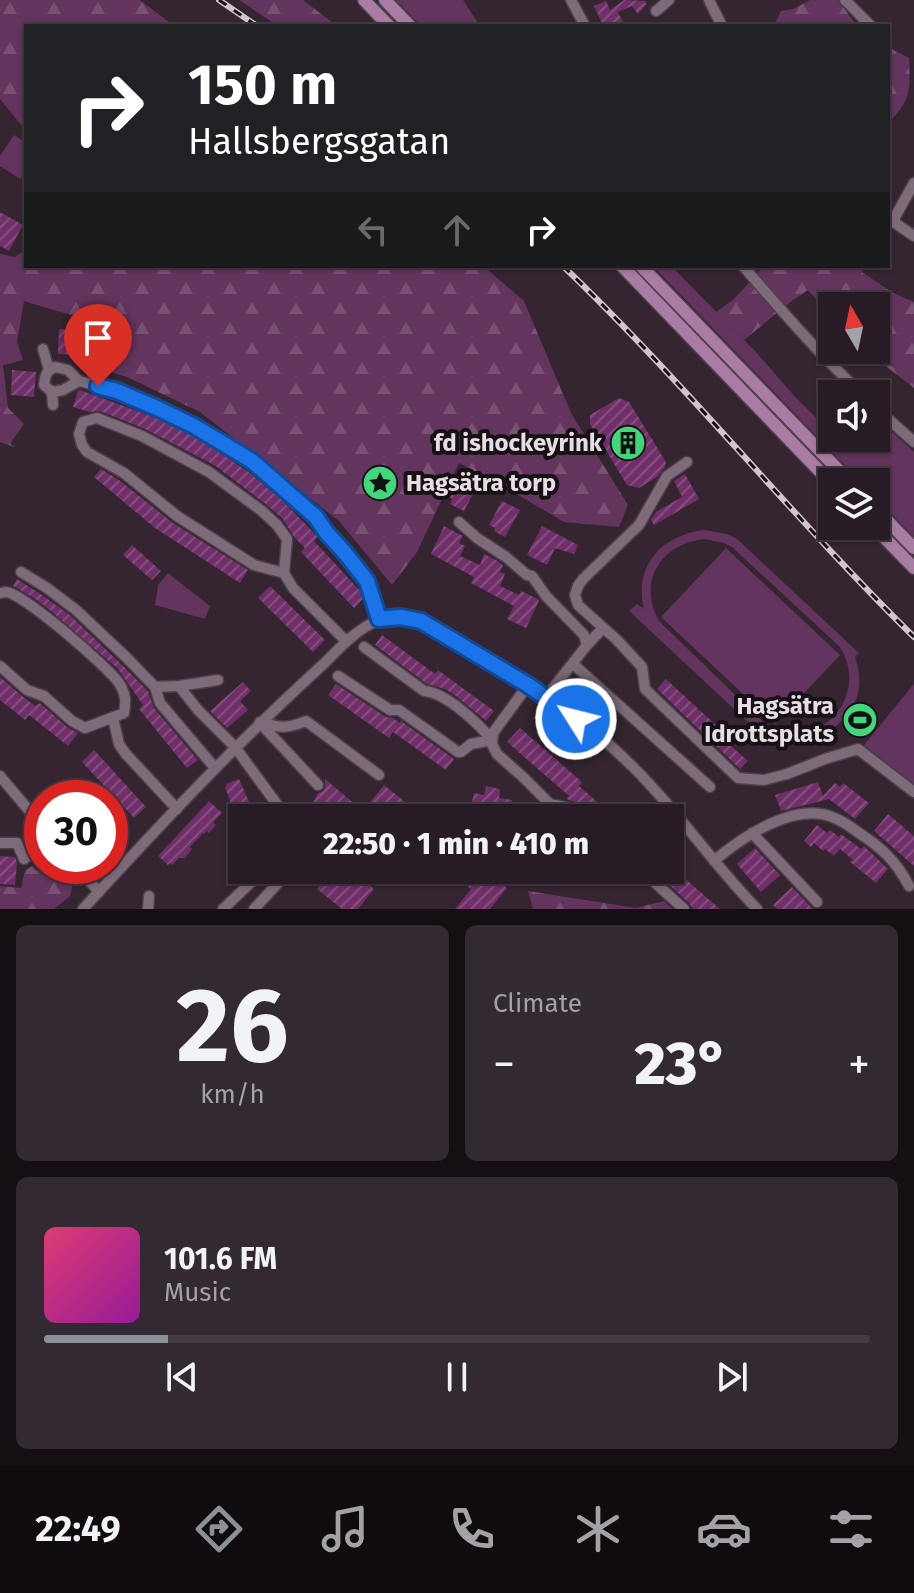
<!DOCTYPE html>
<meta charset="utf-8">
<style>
:root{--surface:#271c25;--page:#332932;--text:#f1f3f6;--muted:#a4a1a7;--line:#433a42;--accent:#8c9099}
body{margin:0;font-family:"Fira Sans",sans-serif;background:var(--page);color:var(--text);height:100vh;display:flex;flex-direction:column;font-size:30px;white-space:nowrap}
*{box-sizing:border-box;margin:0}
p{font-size:26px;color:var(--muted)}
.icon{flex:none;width:44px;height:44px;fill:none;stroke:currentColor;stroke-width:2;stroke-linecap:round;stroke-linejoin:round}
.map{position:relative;height:909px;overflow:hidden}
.drawer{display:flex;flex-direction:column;gap:16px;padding:16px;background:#150f14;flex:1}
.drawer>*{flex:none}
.top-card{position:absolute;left:24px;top:24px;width:866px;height:244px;border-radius:0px;box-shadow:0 2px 6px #0004,0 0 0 2px var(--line);background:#202124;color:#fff;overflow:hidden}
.needle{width:52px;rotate:351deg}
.tools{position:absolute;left:818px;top:292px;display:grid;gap:16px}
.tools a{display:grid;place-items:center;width:72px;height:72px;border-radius:0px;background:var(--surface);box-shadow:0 2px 6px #0004,0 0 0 2px var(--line);font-size:40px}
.speed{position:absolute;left:24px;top:780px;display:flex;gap:16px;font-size:40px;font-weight:700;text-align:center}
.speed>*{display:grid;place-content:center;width:104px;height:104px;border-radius:50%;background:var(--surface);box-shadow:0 2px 6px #0004,0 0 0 2px var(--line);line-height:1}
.speed .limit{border:12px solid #d22;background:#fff;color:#111}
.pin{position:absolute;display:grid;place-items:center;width:68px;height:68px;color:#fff;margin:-82px -34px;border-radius:50% 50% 50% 0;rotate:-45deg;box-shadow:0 0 8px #0007}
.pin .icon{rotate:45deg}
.me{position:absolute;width:88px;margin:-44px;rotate:306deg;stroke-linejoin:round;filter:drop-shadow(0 0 6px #0008)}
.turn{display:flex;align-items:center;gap:28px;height:168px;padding:0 32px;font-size:36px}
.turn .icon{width:104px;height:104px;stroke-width:2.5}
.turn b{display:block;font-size:56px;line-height:68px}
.lanes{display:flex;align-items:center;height:76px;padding:0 32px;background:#0003;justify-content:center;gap:40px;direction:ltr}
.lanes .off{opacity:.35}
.big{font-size:60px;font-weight:800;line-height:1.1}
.drawer .tile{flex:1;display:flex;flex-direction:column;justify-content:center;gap:12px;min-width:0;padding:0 28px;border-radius:12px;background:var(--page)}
.drawer .dial{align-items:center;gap:0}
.dial b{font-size:104px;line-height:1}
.song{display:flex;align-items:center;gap:24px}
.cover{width:96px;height:96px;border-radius:12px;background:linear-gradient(135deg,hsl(340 70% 55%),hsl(300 70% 35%))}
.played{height:8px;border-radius:4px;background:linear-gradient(90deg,var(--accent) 15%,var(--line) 15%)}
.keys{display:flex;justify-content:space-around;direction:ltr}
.heat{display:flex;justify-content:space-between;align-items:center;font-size:44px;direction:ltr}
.drawer .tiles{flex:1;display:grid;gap:16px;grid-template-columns:1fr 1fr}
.tile:last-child{grid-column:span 2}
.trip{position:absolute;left:228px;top:804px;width:456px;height:80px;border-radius:0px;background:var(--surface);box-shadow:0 2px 6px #0004,0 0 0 2px var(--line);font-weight:800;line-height:80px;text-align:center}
.dock{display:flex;height:128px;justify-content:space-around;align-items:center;background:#100b0f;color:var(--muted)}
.dock .icon{width:56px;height:56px}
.dock .current{color:var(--accent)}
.dock b{font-size:36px;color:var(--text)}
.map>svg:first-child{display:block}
</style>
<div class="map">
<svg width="914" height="909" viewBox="0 0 914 909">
<defs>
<pattern id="forest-firs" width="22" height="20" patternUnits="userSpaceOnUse" patternTransform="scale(2)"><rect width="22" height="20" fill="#63345d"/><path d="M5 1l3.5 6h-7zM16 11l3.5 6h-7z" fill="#795174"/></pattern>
<pattern id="building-hatch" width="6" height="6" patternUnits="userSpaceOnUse" patternTransform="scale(2)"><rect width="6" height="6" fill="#702f69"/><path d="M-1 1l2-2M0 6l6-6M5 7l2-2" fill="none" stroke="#844d7e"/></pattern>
</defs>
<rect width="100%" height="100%" fill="#342531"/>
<!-- forest -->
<path fill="url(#forest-firs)" d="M0,0H140L174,26H26V131L0,99Z
M239,0H303L337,26H278Z
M810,0H838L857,26H774L781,11L793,9Z
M888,47L909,58C910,93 912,97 888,124Z
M26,246V266H483L524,301L571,413L628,505L619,527L564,522L508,489L459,463L417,552L392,585L339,521L200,412L127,377L92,366L98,323L24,301L17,342L23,360L3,365L8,408L24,424L10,444L17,448L0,442V254L15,257L24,251Z
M764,266H865L862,272L893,293L914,302V388L865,350H876V306H832V317L808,290L793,300L744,340L716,312L734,299Z
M32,866L37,871L44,866H54L65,878L71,876L72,888L70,896L54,909H0V886L21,888L25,870Z
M528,891L636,908L664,901L673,909H533Z"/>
<!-- green -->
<path fill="#63345d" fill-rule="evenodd" d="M396,0H463L480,26H421Z
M14,135L26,143V171L20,179L0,166V156Z
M653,266H671L755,351L797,399L826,427L832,422V438H876V417L914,452V537L876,497V482H861Z
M704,530L727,534L737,539L859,653L855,657C870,700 844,730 804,741C798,742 792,745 785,744C778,743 769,738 762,735L629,611L637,604L644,609C633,566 662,535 704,530ZM704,539L724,543L732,547L840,647C869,694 824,749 775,729C769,726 764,722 759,718L659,621C637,581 661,544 704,539Z
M726,548L840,655L775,724L661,617Z
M168,573L210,606L205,619L155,605L158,585Z
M914,684V784L864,745Z"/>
<!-- building -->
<path fill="url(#building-hatch)" d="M624,0L647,1L644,2L647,4L638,14L632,6L618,12L625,26H603L594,6L606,1L610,10Z
M0,212L23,225L9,251L0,246Z
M59,329L83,330L81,355L58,354Z
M12,370L36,372L34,397L11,395Z
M80,390L170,423L207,444L250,473L283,501L318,537L314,541L362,593L364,598L354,608L301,552L305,548L294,537L283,519L267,505L214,465L145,429L100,411L89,412L73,407L78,391Z
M619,398L629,402L666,462L665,467L657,477L639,488L627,485L590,424V415Z
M101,469L119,480L173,523L248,570L240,583L155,528L94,477Z
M463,472L480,481L464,511L450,504L452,499L449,497Z
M685,474L699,499L654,525L651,520L656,512L682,497L674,481Z
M502,501L520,510L505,537L494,531L495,528L489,525Z
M444,526L463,536L459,543L465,546L460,556L480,565L484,554L496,560L503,565L500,572L505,574L500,586L519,595L521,591L538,599L539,601L526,628L507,619L514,606L471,583L474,577L431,554Z
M542,526L578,545L574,554L555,548L547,565L527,555Z
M132,545L161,571L152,580L123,555Z
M17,579L42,595L71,616L121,664L148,691L154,708L198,760L187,768L139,709L143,705L118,669L51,611L34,598L13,586Z
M270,586L325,640L313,652L258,598Z
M382,635L435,674L438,670L494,711L486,721L456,696L445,689L427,684L375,645Z
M0,677L22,696L35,706L40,703L67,727L78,733L68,746L29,715L25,720L0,700Z
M666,679L720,729L717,733L748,761L740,769L657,689Z
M243,682L251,691L240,701L248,710L227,728L210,711Z
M336,684L386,717L393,718L400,723L401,721L454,759L446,770L393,732L389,738L328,695Z
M520,728L582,782L579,786L616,818H590L588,812L575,802L566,799L569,796L507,742Z
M94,750L146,807L134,818L82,762Z
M239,779L256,818H237L234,810H230V801L225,787L227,786L226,784Z
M325,779L363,811L384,785L425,818H355L346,811L337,818H311L307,814L318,793L323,791L325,788Z
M818,782L823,796L835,783L840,787L843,783L869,803L855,819L829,799L781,811L775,795Z
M486,786L500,789L499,798L512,800L510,815L494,812L493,818L481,816L483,808L471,806L474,793L484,795Z
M209,801L222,813L213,822L216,825L209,833L207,831L204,834L203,833L190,847L192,849L185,858H179L172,865L170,863L168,865L158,856Z
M888,814L914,836V866L874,831Z
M817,825L827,833L830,830L839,837L841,834L861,849L864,846L888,869L876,883L850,862L853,860L840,849L834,856L825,849L823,851L814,843L811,847L804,841Z
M755,848L780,875L761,892L737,864Z
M0,856L15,857L17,863L15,885L0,884Z
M670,865L682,876L720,909H693L689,903L653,870H670Z
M332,870H361L357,875L374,889L358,909H342L317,889Z
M446,870H485L507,888L490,909H455L471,889Z
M508,870H570L568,883L508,875Z
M792,887L811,907L813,909H777L773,905Z"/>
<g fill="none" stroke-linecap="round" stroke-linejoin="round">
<defs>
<path id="minor" d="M571,0L585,26
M709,0L722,26
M845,0L871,26
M656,11L669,0
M914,183L895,217V223L914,236
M743,266C781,310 819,354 862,394
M43,349L49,370
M55,367L68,370L79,381L63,390L52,392L44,385C45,376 46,371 55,367Z
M79,381L117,391L157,408L194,426L252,461L316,517L326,532L345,553L367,581L379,619
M52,392L53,405
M876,408L914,442
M687,462L667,476L639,525L583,579L578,586L575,595L578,605L617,640L642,667L645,689L738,778L764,780L787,774L825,759L858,749L914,792
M459,522L477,538L506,557L527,575L532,576L546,596L584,635L587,645L546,697
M21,572L47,588L76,610L127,658L155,687L160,703L215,768
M284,573L254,565L177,516L124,473L87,452L82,445L79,434L83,422L97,418L142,436L209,472L262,511L277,525L287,539L284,573L293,588L346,641
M0,593C2,593 4,592 6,592C23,593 108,667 119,683C126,694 126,702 124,713L85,728L72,721L44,696L27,690L0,666
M587,645L603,628
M573,664L710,787
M338,676L390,710H399L458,752H461L471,744L492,740C478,723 445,692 424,691L364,647
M528,685L493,733L492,744L497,754L523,777L550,804L570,808L582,818
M179,686L218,680
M155,687L179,686L198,710L235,747L287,818
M113,718L119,744L125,753L177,809
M260,722C280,728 287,729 306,721L379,775
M261,724L318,785
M0,776L42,826
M752,833L817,902
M0,843H17L24,859L42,845
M714,861C742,837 794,802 832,817C841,820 851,827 859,833C882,848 896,861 909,886
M76,866L99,892
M641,870L684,909
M83,909C158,827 234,746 317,670C336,653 357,626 383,619C418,609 448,637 475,655C492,666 511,674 528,685C565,708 602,736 633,767C678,811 713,864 757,909
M148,909L149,896
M223,909L264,870
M254,909L290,870"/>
<path id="major" d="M364,0L389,26
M385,0L410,26
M622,266L832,484
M641,266L850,482
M876,509L914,548
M873,526L914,568"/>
</defs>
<!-- minor casing -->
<use href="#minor" stroke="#4c404a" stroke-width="13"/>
<!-- major casing -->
<use href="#major" stroke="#4c404a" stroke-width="15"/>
<!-- minor -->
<use href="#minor" stroke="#7d6b7a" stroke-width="10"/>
<!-- major -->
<use href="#major" stroke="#a97ca3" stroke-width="12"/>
<defs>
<path id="rail" d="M219,0L257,26
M563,266C686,384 793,518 914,637"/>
</defs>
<!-- rail casing -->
<use href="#rail" stroke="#d0c5ce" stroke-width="6"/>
<!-- rail -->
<use href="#rail" stroke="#171116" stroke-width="3" stroke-dasharray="9" stroke-linecap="butt"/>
</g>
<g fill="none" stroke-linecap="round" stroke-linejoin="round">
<defs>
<path id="route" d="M98,386L117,391L157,408L194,426L252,461L316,517L326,532L345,553L367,581L379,619L400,617L421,621L528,685L576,719"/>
</defs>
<!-- route casing -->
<use href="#route" stroke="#114b97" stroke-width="20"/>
<!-- route -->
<use href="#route" stroke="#1a73e8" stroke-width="14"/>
</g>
<!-- icons -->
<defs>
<symbol id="building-disc" viewBox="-11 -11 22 22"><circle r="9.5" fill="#41d77c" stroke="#171116"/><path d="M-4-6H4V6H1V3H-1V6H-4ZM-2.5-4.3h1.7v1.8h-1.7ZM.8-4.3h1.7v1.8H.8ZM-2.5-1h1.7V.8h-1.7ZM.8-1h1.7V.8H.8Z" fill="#111"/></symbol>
<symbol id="sight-disc" viewBox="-11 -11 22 22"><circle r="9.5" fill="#41d77c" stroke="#171116"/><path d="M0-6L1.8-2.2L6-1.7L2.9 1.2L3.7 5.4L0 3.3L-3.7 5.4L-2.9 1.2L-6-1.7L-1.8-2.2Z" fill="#111"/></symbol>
<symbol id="stadium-disc" viewBox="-11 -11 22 22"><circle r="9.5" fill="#41d77c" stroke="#171116"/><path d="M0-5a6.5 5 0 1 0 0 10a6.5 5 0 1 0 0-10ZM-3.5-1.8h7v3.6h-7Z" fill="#111"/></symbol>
</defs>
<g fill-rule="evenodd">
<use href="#building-disc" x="608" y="423" width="40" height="40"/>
<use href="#sight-disc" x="360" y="463" width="40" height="40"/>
<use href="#stadium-disc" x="840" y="700" width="40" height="40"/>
</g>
<g text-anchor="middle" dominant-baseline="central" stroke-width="8" stroke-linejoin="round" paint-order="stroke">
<!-- poi labels -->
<g font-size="24" font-weight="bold" fill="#e7dde5" stroke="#171116" text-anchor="end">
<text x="602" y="443">fd ishockeyrink</text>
<text x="406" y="483" text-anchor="start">Hagsätra torp</text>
<text x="834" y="706">Hagsätra<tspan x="834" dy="28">Idrottsplats</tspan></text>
</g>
</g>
</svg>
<div class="tools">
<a><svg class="needle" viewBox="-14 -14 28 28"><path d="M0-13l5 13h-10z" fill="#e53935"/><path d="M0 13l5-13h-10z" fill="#a4a1a7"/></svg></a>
<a><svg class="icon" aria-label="sound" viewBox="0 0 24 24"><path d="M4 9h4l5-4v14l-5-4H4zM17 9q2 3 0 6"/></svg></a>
<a><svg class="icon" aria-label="layers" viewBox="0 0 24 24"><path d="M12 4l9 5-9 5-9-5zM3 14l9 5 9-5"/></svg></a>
</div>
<div class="speed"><div class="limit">30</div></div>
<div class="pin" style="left:98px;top:386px;background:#d93025"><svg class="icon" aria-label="arrive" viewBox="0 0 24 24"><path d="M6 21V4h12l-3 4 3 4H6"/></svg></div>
<svg class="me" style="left:576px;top:719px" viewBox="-20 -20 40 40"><circle r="17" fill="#1a73e8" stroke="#fff" stroke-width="3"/><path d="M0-11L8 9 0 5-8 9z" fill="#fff"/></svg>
<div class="trip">22:50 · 1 min · 410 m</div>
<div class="top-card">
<div class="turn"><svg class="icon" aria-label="right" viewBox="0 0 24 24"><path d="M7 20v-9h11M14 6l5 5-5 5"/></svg><div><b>150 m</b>Hallsbergsgatan</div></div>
<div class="lanes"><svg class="icon off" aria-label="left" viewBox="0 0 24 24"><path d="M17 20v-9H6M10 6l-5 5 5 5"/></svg><svg class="icon off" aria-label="ahead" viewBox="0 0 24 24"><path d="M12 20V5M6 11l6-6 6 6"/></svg><svg class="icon" aria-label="right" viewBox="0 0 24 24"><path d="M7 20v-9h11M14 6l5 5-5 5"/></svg></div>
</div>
</div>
<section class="drawer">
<div class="tiles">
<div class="tile dial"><b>26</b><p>km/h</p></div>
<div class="tile"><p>Climate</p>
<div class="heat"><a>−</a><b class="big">23°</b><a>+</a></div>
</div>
<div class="tile">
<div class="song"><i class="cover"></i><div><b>101.6 FM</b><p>Music</p></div></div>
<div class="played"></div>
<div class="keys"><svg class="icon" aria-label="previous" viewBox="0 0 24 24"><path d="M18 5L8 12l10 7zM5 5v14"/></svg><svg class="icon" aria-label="pause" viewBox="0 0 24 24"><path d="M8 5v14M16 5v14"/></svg><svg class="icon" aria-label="next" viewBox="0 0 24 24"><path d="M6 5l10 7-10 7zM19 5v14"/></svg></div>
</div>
</div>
</section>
<nav class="dock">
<b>22:49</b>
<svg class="icon current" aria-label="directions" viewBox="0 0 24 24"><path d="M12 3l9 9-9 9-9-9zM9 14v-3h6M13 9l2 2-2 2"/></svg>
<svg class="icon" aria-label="music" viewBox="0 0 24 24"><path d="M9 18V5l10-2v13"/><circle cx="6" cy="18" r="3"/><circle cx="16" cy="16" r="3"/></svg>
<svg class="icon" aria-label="phone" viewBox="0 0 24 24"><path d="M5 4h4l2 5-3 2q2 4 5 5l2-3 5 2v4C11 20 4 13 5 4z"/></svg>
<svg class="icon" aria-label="climate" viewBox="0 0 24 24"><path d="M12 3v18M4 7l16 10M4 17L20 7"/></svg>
<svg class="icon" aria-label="car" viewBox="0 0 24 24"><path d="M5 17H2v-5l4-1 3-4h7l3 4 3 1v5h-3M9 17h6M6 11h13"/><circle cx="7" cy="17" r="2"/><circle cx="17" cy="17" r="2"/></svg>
<svg class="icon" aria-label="filters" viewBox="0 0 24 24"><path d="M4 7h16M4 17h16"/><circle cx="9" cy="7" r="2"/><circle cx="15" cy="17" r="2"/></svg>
</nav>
